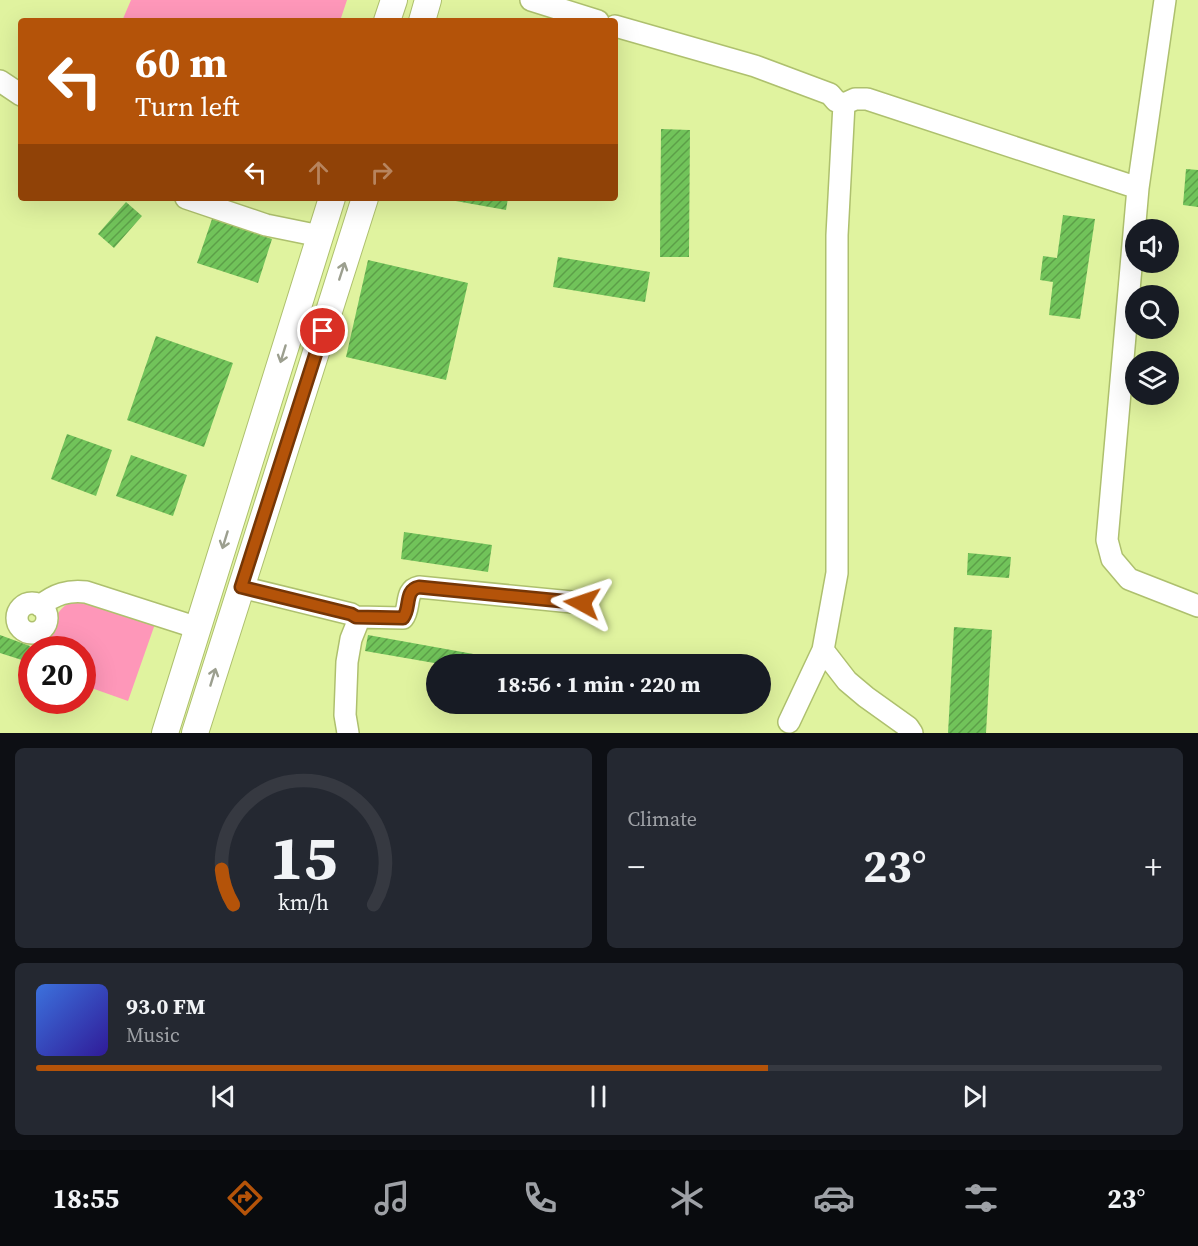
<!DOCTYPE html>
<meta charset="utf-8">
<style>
:root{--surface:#171b24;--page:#242831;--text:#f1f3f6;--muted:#9ea1a6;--line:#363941;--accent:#b45309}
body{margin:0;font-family:"Source Serif 4",serif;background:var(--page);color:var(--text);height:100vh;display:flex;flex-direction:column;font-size:22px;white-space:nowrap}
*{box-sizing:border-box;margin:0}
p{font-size:20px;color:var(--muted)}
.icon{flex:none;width:33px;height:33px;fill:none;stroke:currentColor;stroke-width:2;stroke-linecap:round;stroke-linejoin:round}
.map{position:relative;height:733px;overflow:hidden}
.panel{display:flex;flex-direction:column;gap:15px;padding:15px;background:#0d0f14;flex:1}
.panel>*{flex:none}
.banner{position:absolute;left:18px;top:18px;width:600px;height:183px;border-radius:6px;box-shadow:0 6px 24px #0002;background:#b45309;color:#fff;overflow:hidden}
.tools{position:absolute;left:1125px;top:219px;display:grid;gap:12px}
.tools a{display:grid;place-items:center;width:54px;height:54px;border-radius:50%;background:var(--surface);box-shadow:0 6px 24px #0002;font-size:30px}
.speed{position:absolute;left:18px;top:636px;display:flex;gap:12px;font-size:30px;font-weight:700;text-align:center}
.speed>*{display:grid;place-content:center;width:78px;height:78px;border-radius:50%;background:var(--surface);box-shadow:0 6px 24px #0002;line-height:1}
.speed .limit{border:9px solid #d22;background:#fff;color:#111}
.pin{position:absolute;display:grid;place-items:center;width:51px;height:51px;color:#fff;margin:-26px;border:3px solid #fff;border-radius:50%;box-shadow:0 2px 6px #0007}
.me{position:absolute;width:66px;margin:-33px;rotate:275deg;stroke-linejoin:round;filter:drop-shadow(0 0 4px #0008)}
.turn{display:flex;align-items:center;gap:21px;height:126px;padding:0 18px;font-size:27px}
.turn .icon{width:78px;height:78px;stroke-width:2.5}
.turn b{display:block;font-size:42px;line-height:51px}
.lanes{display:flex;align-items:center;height:57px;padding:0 18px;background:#0003;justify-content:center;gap:30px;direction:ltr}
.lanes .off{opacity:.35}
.big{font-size:45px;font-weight:700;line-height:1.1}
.panel .widget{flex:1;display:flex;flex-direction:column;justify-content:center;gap:9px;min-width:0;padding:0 21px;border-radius:9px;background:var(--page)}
.panel .dial{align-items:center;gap:0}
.dial svg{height:156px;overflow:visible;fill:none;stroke:var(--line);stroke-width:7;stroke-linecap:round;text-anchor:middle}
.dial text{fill:var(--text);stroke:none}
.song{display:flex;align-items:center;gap:18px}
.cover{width:72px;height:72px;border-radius:9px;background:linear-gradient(135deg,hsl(220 70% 55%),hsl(250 70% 35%))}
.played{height:6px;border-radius:3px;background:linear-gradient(90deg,var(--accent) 65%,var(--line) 65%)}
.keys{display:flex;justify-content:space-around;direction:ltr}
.heat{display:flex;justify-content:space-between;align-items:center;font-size:33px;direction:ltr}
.panel .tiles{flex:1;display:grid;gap:15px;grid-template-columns:1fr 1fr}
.widget:last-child{grid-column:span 2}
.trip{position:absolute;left:426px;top:654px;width:345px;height:60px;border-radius:30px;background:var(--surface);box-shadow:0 6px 24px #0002;font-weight:700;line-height:60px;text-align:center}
.tab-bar{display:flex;height:96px;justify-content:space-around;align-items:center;background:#090b0e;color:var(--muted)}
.tab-bar .icon{width:42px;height:42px}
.tab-bar .on{color:var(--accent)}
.tab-bar b{font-size:27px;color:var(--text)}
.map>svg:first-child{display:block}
</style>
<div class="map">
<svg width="1198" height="733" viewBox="0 0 1198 733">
<defs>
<pattern id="building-hatch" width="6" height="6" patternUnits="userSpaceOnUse" patternTransform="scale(1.5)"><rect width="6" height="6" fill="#71c35a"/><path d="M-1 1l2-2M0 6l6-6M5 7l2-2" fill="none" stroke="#5c9f48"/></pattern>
</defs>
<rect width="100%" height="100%" fill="#e0f39f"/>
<!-- grass -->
<path fill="#fe97b9" d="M131,0H347L340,21H122Z
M74,600H81L155,624L128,701L83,685L82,650H44C51,629 53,610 74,600Z"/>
<!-- building -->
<path fill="url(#building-hatch)" d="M661,129L690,130L689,257H660Z
M1186,169L1198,170V207L1183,205Z
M439,198H508L506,210Z
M126,202L142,216L114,248L98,234Z
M1063,215L1095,219L1080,319L1049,315L1053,282L1040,280L1043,256L1057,258Z
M212,219L272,239L258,283L197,263Z
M558,257L650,272L645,302L553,287Z
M368,260L468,283L446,380L346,357Z
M156,336L233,363L204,447L127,420Z
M67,434L112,450L96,496L51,479Z
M131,455L187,475L173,516L116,496Z
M404,532L492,545L488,572L401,559Z
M968,553L1011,557L1009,578L967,575Z
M954,627L992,630L986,733H948Z
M0,635L30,646L25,661L0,653Z
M368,635L479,655L478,664H440L365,651Z"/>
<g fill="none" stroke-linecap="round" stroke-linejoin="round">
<defs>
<path id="minor" d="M531,0L598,21
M1165,0L1138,188L1107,540L1112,559L1129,579L1198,606
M615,26L755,66L830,94L836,101L844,104L855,99H867L1138,188
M0,81L21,95
M186,198L266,225L320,236
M241,587L351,614L356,617L357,624L351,639L347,662L345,715L348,733
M17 618a15 15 0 1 1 30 0a15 15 0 1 1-30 0Z
M40,606C55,594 68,590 86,592L198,628
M356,617L403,618C411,608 404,590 419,587L582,603
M823,650L847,681L866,697L908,727L912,733
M789,722L823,650L837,573V235L844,104"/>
<path id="major" d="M387,21L394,0
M422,21L428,0
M165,733L332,198
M195,733L365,198"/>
</defs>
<!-- minor casing -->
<use href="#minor" stroke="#aec06e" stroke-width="24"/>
<!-- major casing -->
<use href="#major" stroke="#aec06e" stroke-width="28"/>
<!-- minor -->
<use href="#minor" stroke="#fff" stroke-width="21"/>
<!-- major -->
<use href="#major" stroke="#fff" stroke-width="26"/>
</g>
<!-- one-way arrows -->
<defs><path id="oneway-shaft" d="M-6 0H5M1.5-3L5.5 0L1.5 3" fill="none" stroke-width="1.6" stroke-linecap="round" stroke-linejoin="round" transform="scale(1.5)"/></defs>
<g stroke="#9c9f8f">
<use href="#oneway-shaft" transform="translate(342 271) rotate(-72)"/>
<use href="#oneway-shaft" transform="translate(283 354) rotate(107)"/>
<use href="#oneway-shaft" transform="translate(225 540) rotate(107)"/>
<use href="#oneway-shaft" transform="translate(213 677) rotate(-73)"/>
</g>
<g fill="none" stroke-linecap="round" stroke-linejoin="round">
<defs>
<path id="route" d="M323,331L241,587L351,614L356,617L403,618C411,608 404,590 419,587L582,603"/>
</defs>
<!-- route casing -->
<use href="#route" stroke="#753606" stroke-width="15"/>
<!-- route -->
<use href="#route" stroke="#b45309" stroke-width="10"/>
</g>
</svg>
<div class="tools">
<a><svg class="icon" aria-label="sound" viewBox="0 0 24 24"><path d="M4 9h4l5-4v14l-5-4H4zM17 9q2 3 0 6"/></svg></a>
<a><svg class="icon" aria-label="search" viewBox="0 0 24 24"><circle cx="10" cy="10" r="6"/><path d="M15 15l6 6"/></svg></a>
<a><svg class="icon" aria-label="layers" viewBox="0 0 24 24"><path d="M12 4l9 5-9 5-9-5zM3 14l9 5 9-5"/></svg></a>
</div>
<div class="speed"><div class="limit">20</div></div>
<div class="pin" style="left:323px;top:331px;background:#d93025"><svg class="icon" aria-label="arrive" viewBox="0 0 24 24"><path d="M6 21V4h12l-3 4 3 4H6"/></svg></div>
<svg class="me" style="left:582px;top:603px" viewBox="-20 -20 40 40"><path d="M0-17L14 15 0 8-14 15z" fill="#b45309" stroke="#fff" stroke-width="4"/></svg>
<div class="trip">18:56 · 1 min · 220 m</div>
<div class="banner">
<div class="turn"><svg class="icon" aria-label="left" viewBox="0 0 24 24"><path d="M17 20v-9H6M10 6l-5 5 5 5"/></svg><div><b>60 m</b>Turn left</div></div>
<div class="lanes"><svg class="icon" aria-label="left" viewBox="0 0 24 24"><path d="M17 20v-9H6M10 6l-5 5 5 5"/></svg><svg class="icon off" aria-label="ahead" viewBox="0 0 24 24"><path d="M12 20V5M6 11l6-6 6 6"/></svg><svg class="icon off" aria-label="right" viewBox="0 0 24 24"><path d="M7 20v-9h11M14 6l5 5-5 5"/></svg></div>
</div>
</div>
<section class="panel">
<div class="tiles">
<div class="widget dial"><svg viewBox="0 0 100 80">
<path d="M14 69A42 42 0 1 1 86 69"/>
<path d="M14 69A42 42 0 0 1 8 51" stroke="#b45309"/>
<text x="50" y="56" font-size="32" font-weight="700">15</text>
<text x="50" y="72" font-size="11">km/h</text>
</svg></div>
<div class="widget"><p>Climate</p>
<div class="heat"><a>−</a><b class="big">23°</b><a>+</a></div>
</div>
<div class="widget">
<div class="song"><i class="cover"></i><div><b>93.0 FM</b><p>Music</p></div></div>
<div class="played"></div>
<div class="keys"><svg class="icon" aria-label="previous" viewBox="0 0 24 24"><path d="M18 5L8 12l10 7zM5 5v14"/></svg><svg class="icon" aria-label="pause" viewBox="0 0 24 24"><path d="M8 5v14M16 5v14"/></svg><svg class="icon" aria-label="next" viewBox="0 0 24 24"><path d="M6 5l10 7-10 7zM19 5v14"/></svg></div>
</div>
</div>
</section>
<nav class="tab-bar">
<b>18:55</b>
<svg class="icon on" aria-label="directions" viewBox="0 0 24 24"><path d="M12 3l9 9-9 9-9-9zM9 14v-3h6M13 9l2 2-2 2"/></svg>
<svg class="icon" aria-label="music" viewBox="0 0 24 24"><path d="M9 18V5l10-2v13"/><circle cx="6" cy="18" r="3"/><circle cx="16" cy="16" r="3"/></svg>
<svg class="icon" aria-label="phone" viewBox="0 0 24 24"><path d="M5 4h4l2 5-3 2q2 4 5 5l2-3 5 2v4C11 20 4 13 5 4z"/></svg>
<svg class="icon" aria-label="climate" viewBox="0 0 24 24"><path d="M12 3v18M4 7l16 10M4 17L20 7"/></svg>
<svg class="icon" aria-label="car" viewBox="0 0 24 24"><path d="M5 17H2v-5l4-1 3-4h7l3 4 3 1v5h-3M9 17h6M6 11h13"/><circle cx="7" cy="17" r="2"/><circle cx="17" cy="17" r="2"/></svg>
<svg class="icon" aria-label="filters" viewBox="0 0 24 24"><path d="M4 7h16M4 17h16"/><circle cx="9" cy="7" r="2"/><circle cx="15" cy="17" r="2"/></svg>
<b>23°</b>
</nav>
